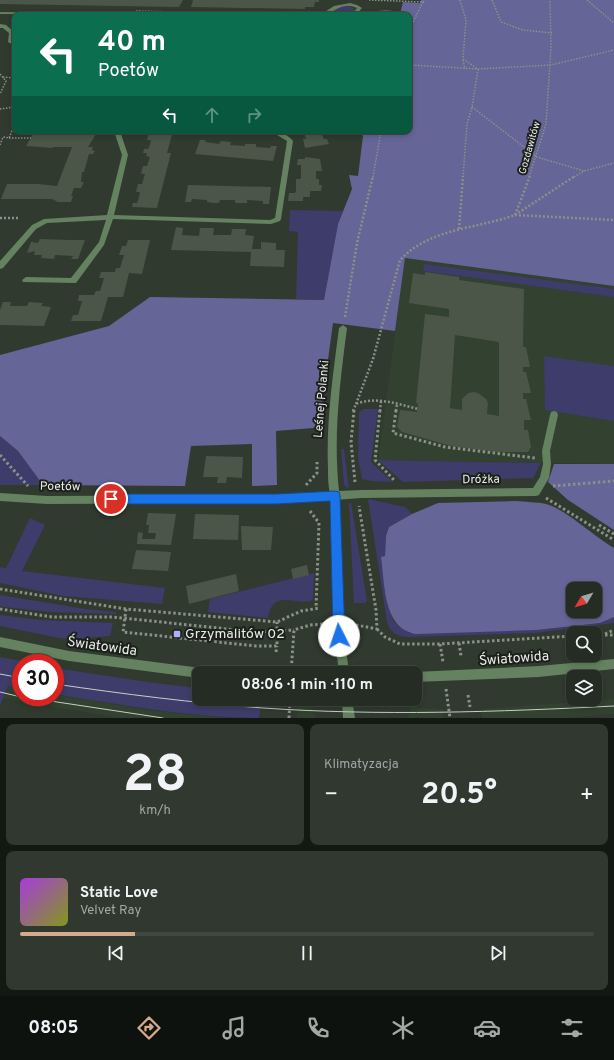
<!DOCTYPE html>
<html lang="pl">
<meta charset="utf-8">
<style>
:root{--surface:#242c23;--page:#303830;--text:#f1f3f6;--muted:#a3a7a6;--line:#414841;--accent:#d6ab8b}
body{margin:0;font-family:Overpass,sans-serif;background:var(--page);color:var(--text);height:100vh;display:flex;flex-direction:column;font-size:15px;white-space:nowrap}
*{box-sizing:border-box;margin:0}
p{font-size:13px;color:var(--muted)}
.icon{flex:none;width:22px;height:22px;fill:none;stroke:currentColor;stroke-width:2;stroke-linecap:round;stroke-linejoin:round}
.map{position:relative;height:718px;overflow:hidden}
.sheet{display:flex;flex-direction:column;gap:6px;padding:6px;background:#141813;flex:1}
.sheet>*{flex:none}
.hud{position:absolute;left:12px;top:12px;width:400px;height:122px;border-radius:8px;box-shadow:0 2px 6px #0003,0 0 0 1px var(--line);background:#0b6e4f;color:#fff;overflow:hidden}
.needle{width:26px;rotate:232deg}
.fabs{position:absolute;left:566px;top:582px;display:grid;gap:8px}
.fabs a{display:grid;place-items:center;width:36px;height:36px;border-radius:8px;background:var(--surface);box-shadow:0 2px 6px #0003,0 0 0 1px var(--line);font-size:20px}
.speed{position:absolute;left:12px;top:654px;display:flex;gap:8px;font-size:20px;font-weight:700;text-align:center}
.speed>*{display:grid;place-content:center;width:52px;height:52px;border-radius:50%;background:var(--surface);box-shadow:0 2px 6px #0003,0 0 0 1px var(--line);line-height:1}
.speed .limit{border:6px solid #d22;background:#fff;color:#111}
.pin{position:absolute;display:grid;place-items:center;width:34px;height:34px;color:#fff;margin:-17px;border:2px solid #fff;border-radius:50%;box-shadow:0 1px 4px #0007}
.me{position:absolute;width:44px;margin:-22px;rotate:356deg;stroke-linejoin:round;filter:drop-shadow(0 0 3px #0008)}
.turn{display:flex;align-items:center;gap:14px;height:84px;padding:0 20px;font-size:18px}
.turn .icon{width:52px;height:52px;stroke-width:2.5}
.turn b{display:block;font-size:28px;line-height:34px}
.lanes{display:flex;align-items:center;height:38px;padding:0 20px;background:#0003;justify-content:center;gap:20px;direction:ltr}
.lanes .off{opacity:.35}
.big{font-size:30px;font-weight:700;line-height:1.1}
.sheet .card{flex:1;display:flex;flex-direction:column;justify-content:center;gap:6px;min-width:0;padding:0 14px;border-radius:8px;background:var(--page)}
.sheet .dial{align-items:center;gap:0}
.dial b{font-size:52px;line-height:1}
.song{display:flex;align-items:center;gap:12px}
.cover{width:48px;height:48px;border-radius:6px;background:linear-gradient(135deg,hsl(280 70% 55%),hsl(70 70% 35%))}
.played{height:4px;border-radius:2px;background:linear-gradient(90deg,var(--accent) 20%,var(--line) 20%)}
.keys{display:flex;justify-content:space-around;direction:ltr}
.heat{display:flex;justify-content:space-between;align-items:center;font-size:22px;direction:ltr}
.sheet .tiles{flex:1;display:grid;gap:6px;grid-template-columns:1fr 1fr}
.card:last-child{grid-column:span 2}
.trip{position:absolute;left:192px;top:666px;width:230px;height:40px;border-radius:8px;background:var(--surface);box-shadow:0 2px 6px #0003,0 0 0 1px var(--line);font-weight:700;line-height:40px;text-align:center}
.dock{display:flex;height:64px;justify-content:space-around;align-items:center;background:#0e120e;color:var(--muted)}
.dock .icon{width:28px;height:28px}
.dock .on{color:var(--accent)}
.dock b{font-size:18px;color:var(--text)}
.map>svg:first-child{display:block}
</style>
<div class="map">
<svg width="614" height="718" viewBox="0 0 614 718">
<rect width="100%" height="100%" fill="#303a2f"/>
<!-- built -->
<path fill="#324130" d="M405,258L614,286V464L378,460Z
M8,686L21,689V697H55V694L148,710L228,718H120L3,698Z
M614,699V714L568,718H482L480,709Z
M415,702L417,708L443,709L444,718H408L412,705Z
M298,706H311L315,718H297Z"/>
<!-- green -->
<path fill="#3e3c6a" d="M345,4L355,9L354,12L346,15H327L337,6Z
M290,210L343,211L338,224L324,300L296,299L298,232L289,231Z
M424,264L614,289V297L423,271Z
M544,356L614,366V421L545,410Z
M363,409H378L371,462L393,482L372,481L362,479L358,458L359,413Z
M0,436L18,451L43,485H0Z
M341,449H344L349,489L344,485Z
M378,460L541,463L533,478L403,482Z
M368,499L405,507L412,514L389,527L386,536L385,557H382L392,618L395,623L409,633L537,630L600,623L614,617V623L535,633L407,637C396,636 390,632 387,622Z
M351,502L367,601L365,603H354L349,504Z
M30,518L45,525L22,571L165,588L162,604L63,596L0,583V567L6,568Z
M314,573L313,598L311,601C292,605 273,589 268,618L208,612L210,599Z
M0,595L86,609L116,612V614L51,612L4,607L0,606Z
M0,615L41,620L113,623L110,636L73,639L59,638L0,626Z
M0,657L31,663H21V689L8,686L0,706Z
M55,668L154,683L199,688V699H262L259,718C191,718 123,705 55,694Z"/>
<!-- forest -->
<path fill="#656598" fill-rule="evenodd" d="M421,0H614V286L405,258L395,331L333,323L319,426L313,428L276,431L277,485L252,486V444L191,446L185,486L43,485L18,451L0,436V355L109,326L150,297L324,300L338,224L352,189L349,175L358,176L363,136L359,131H409V15H362C374,11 389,7 400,14L403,2L420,3Z
M554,464H614V530L568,500L548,482Z
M515,501C525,502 537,502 546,504C564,508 596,538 614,548V617L600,623L537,630L416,634C383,629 385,584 381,557L385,556L386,536L389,527L412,514L438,503ZM573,589H595V611H573Z"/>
<!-- building -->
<path fill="#4b5649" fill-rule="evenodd" d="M0,0H183L179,7L0,4Z
M193,0H319V2H315L314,7H305V9L191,7Z
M35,131H53L52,134L72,135L96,134L88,147H93L92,150L95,151L93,154H89L84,172H82L81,182H84L81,188H74L71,196H73L71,202H58L52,199H1L7,184H38L57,186L72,147H53V148L26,146Z
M153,131H173L167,153H171L157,208L132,207L133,203H137L139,197L140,192H136L138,184H142L145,174H141L143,166H147L150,157L146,156L147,153H143L144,149H148L150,145L151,140H147L149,133H153Z
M304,131H319L320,135H322L324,139H327L329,144L305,148L303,139H306Z
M200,140H206L205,142L219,144L221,141L231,142L230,145L245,146V144H256V147L270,148L271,146H277L273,161L195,154Z
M305,157L320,159L322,171H316V179H319V185H322L321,191H310V197H303V201H288L289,193H295L296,191V179H301V165H297L298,159H305Z
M188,185L271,187L269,204H263V201L247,200V203H235V200H220L219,203H213L207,202V200L192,199L191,202H185Z
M176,227L183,228L182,235L199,236L200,228H214L213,235H231L232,229H246L245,235L254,236L252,249H261V242L276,243V250H285L284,267L250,266L251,252L171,250Z
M40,239L70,240H85L78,259H71L73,256L55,255L54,259L41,258L42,255H34L35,251L27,253L31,242L38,243Z
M128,240H150L142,274L129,273L123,297H108L101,321H71L73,315H78L82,301H78L79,295H94L96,291H100L104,278H99L101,272H115L116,268H120L124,255H119L122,246H126Z
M425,272L459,277V280L524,289L523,347H526L530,367H523V372H526L531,393H523V399H526L531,420H524V430H528L531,447L528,452H496L451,446L402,432L397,427L400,410L417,412L418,403H416L425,314L449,317V309L409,303L413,273L425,275ZM455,335L499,342V416L487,414L488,403L486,399L478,393L473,392L468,393L462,399V410L450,408Z
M3,302H11L10,306H27L29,302L43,303L41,306L51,307L44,326L0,325V310Z
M206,456L243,457L242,478L227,477L226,483H217L218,477H203Z
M148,513L176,514L171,545L137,544L138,532L143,533L142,539H155L156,533H148L149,525H146Z
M195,514L239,515L238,540L193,539Z
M241,526L273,527L271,550H242Z
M136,550L171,552L168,571L132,569Z
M307,565L309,575L293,579L291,569Z
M236,574L239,591L189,604L186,586Z"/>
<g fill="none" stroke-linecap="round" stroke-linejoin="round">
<!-- path-far2 -->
<path stroke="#899188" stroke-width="1.5" stroke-dasharray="1.5 1.5" stroke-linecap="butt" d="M369,0L424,2
M460,0L466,20L463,59L478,69L472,107L467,124L463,177
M492,0L501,22L523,30L552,33
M587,0L614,23
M136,11L296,15
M409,30L424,0
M463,60L465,69
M409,65L478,69L551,65L614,50
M0,74L6,81L0,94
M3,77L15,78
M472,107L537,157L584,171
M0,109L15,107
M81,134L82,131
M9,138H31
M0,145L3,137L9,138L15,123
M373,177L381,131
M529,177L546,124L551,47L550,0
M574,177L584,171L614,163"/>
<!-- path-far1 -->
<path stroke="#899188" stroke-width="2.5" stroke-dasharray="2 2" stroke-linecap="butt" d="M515,215L575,176
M515,215L614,220
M0,218H20
M459,229L463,176
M345,317L357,243L373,176
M356,404L373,359L400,260C430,228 476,229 515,215L530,176
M353,411L356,404C376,396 398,404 418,409
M380,411L381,401
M396,411L397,404"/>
<!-- path -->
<path stroke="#899188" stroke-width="3" stroke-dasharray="2.5 2.5" stroke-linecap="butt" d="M354,410L351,442L355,482
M380,410L375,460L395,481
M396,410L393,433L445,447L535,458
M0,455L28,486
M306,485L317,473V462
M553,486L614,481
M546,498L614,540
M310,511L319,523L316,608
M599,525L614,534
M0,589L126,609L277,622L301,611L320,608
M0,609L52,617H113L256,632L294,630
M126,609L123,632L256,646H277V622
M351,624L377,629L376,610L359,506
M377,629L385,637L400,644H440L573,636
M605,634L614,630
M595,635H614
M459,643L461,656
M440,644L443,662
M276,652L277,646
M291,673L294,630L310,625L324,624
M446,689L450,718
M468,695L470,707
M273,699V703
M289,718L290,699"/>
<!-- service -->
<path fill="#64825f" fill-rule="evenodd" d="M350,3L357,5L362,8L356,15H351L357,8C340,0 334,15 320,15L334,6Z
M0,12L127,14L129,15L0,14Z
M343,325L347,328C340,382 333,436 339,491L361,490L533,488L540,477L543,464L542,451L550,415L551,412L554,411L557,412L558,415L550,451L551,464L549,478L539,495L536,496L361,498L335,500L332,499C328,490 328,478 328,469C326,421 333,375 339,328Z"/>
<!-- minor -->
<path fill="#64825f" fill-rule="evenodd" d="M0,24L6,25L14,32L13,40L15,42V46L8,42L9,33L3,28H0Z
M114,131H120L128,155L114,215L270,220L275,218L287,141L277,135L253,133L250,131C265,131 283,128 293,141L281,219L280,221L271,224L113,219L104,245L76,283L23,282L22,280L26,277L71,278L99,242L106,220L47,223L36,229L3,268L0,269V261L32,225L44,219L107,215L122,155Z
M335,492L338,493L340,496L343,624L349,673H339L333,624L330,501L277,503L47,504L0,501V493L47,496L277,495Z
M342,699H352L355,718H343Z"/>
<!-- tertiary -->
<path fill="#64825f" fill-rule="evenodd" d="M0,637L69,651L201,668L205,669L206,673H199V678L69,661L0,647Z
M614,659V669L539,677L415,682V673H412L415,672L539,666Z"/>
<!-- tram -->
<path stroke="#c7cec6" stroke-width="1" d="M0,674L21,678
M55,684C124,694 193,703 263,708C380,716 497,712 614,706
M0,692L21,697
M24,697L163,718"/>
</g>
<!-- route -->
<path fill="#1a73e8" stroke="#114b97" d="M335,491L339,492L340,496L345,636L344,640L339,642L335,640L333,636L330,501L277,504H111L107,503L106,499L107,496L111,494H277Z"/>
<!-- markers -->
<rect fill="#aeaefa" stroke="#1b201a" stroke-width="1.5" x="173" y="630" width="8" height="8" rx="2"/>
<g text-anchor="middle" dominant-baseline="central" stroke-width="4" stroke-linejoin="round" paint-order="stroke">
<!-- far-street labels -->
<g font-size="10" fill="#e8eee7" stroke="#1b201a">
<text transform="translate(530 148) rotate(-74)">Gozdawitów</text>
</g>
<!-- street labels -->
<g font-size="12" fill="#e8eee7" stroke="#1b201a">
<text transform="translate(322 399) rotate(-85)">Leśnej Polanki</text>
<text transform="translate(481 480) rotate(-1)">Dróżka</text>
<text transform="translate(60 487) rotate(1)">Poetów</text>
</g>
<!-- near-poi labels -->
<g font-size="14" fill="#e8eee7" stroke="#1b201a" text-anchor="start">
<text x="185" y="634">Grzymalitów 02</text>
</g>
<!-- near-street labels -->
<g font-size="14" fill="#e8eee7" stroke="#1b201a">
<text transform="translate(102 647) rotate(8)">Światowida</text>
<text transform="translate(514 659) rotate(-4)">Światowida</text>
</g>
</g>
</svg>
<div class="fabs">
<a><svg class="needle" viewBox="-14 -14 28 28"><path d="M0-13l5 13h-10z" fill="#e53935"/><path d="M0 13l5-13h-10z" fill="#a3a7a6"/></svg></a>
<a><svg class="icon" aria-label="search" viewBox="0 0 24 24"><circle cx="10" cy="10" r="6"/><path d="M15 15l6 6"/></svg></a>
<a><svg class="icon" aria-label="layers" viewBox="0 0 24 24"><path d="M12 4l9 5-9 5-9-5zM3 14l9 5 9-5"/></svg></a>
</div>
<div class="speed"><div class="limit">30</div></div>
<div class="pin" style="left:111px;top:499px;background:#d93025"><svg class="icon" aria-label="arrive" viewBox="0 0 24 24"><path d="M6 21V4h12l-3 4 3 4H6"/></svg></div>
<svg class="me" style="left:339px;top:636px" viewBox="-20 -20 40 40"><circle r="19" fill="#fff"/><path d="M0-13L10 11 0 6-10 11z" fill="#1a73e8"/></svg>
<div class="trip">08:06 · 1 min · 110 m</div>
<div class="hud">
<div class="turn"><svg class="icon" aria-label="left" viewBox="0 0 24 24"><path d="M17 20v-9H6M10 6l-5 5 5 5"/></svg><div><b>40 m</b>Poetów</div></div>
<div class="lanes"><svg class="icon" aria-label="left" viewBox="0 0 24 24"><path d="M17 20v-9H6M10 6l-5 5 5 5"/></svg><svg class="icon off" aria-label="ahead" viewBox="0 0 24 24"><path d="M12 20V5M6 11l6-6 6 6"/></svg><svg class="icon off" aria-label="right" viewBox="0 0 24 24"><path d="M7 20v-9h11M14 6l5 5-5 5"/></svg></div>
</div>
</div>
<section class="sheet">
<div class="tiles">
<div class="card dial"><b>28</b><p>km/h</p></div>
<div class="card"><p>Klimatyzacja</p>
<div class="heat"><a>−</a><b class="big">20.5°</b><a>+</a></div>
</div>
<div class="card">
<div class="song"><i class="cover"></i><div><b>Static Love</b><p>Velvet Ray</p></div></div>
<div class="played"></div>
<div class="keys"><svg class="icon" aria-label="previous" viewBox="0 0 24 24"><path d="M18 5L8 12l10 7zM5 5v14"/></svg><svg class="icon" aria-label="pause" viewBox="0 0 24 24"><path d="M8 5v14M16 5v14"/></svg><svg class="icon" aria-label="next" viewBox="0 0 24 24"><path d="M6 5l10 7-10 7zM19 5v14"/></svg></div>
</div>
</div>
</section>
<nav class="dock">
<b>08:05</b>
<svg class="icon on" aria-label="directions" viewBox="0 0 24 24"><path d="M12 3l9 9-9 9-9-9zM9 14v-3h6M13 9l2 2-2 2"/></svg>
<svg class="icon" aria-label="music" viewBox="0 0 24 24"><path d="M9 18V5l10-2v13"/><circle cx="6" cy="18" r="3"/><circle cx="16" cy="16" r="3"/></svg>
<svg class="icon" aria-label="phone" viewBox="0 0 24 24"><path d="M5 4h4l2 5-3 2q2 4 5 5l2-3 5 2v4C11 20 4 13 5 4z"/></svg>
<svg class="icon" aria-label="climate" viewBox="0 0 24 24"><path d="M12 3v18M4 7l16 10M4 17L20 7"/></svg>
<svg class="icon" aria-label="car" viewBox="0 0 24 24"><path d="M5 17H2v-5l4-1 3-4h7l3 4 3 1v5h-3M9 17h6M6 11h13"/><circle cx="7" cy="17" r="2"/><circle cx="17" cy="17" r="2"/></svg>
<svg class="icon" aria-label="filters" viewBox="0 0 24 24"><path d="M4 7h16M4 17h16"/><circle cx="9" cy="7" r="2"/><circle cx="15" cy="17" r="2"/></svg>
</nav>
